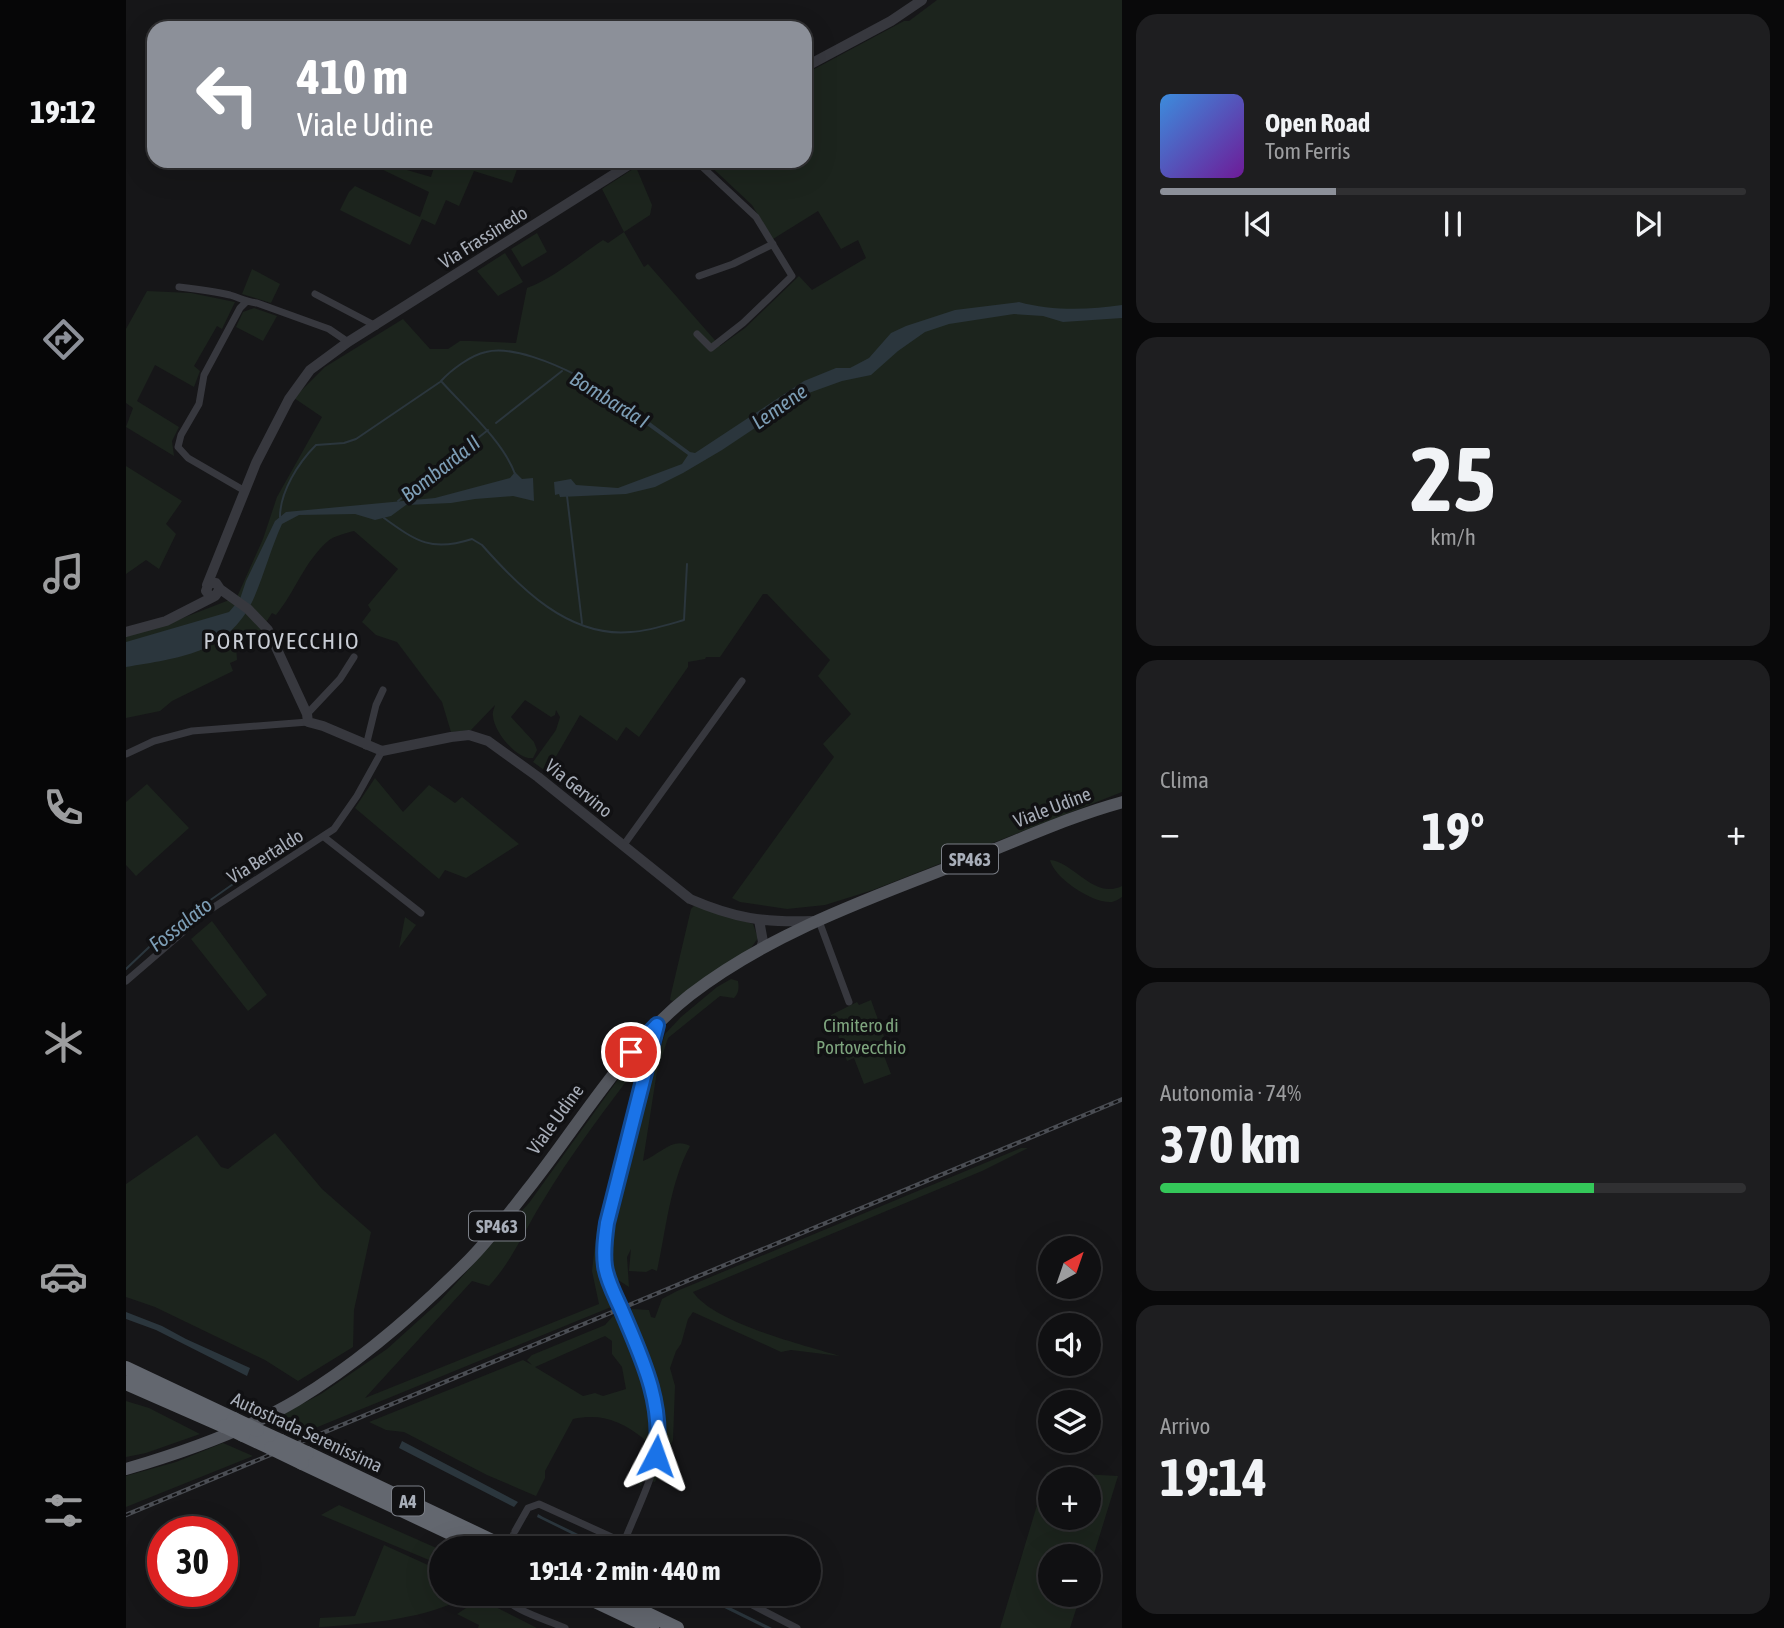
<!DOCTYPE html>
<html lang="it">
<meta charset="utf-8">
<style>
:root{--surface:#101012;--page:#1e1e20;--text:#f1f3f6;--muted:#9c9d9f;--line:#303032;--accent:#8c9099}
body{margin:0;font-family:"Asap Condensed",sans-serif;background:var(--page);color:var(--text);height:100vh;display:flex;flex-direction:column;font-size:26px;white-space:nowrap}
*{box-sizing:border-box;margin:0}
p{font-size:23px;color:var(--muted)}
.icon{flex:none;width:38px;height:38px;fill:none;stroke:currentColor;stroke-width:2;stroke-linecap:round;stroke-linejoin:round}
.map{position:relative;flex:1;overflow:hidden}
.sheet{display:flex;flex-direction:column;gap:14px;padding:14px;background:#09090a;width:662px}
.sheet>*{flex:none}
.banner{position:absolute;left:21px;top:21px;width:665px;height:147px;border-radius:21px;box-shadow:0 7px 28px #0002,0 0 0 2px var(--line);background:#8c9099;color:#fff;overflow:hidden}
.needle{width:46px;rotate:40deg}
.tools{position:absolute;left:912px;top:1236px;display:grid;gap:14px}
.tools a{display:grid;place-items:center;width:63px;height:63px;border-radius:50%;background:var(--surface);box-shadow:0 7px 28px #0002,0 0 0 2px var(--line);font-size:35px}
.speed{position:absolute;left:21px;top:1516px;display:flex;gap:14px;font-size:35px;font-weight:700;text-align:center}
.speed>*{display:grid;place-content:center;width:91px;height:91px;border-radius:50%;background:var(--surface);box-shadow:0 7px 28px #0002,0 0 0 2px var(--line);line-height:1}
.speed .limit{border:10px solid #d22;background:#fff;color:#111}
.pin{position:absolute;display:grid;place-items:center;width:60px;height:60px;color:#fff;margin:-30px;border:4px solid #fff;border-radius:50%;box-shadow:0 2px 7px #0007}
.me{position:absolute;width:77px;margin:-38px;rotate:4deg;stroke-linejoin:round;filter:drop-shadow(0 0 5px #0008)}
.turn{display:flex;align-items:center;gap:24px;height:147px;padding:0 35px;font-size:32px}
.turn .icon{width:91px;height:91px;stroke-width:2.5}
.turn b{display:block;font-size:49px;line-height:60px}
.big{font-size:52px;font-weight:700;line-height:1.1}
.sheet .card{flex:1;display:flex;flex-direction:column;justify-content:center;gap:10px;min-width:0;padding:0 24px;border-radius:21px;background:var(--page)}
.sheet .dial{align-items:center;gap:0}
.dial b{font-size:91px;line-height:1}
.song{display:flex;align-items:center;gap:21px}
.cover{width:84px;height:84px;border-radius:10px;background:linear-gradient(135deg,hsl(210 70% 55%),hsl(280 70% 35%))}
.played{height:7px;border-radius:4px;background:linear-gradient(90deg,var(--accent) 30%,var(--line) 30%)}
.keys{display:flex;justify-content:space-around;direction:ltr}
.heat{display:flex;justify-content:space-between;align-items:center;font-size:38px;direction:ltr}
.charge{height:10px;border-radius:5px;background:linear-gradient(90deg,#34c759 74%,var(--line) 0)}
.trip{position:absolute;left:303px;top:1536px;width:392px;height:70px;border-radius:35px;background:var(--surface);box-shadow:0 7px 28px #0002,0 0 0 2px var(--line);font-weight:700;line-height:70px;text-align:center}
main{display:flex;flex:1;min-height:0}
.dock{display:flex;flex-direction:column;width:126px;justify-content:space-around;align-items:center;background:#060607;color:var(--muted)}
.dock .icon{width:49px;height:49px}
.dock .current{color:var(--accent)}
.dock b{font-size:32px;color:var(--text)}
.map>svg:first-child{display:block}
</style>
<main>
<nav class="dock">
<b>19:12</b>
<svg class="icon current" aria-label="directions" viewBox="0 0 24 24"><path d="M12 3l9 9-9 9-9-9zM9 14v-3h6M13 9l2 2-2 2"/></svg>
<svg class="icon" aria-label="music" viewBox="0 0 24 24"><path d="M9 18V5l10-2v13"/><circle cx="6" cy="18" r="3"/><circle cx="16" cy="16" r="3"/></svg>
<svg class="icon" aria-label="phone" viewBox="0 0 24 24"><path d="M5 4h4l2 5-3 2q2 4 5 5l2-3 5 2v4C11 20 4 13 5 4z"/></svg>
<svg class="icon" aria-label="climate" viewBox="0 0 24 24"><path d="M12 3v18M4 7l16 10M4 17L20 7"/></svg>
<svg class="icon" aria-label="car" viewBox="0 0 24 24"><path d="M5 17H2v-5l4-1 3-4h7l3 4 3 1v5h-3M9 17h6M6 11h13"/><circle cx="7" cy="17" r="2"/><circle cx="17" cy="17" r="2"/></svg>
<svg class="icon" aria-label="filters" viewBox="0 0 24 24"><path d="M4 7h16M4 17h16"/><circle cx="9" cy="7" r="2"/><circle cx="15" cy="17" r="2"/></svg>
</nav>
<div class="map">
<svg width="997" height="1628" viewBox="0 0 997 1628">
<rect width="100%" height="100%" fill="#161618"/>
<!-- green -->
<path fill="#1c241d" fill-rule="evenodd" d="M811,0H996V792L747,890L699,905L661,909L614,902L606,898L708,757L697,744L725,714L692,676L704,660L641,594H637L594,657H580L579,659L562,662V667L513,737L500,727L491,741L454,715L421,772L407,762L430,730L434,717L430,710L429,715L425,717L399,700L385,717L408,742L411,750L407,758C391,760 368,732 367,716C366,713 368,709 369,705L345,730L325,732L316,702L271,642L250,635L236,622L245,610L242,605L272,569L228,531C220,533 208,536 202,541C178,562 169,592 150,615L146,613L135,630L110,645L111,660L104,663L107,671L46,701L34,711L0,718V635L31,628L111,597L137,539L151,497L196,417L168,398L199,367L277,319L304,349H322L334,341H345L390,343L401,288C428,278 453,256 477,240L482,243L498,232L476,189L510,167L526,205L524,215L498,232L518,267L522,264L594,346L619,328L673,276L686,290L740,258L732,240L715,249L692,211L647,239L626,205L579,161H679V74L778,21H783Z
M250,161L305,177L310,161H325L348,170L351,161H394L386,183L348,171L333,206L320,200L309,225L296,219L284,245L214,210L223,192L229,186L294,217L303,192L249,166Z
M411,233L421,252L396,267L385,249Z
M379,253L397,282L372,296L351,271Z
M126,269L154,284L145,303L116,294Z
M21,291L65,293L109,302L96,329L91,326L68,366L74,371L68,387L29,365L11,401L53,427L46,441L48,456L0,427L7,408L0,403V329Z
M128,308L151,316L137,341L110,327L117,312Z
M0,466L56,501L40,524L50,534L33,569L20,560L0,574Z
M249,778L277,812L303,785L329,803L336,797L393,844L340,878L319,870L313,879L229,808Z
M21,784L63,828L10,876L0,865V802Z
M924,860C948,862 968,900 996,886V897C993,899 990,901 986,902C967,904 928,878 924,860Z
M569,905L627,924L632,938L625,948L547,1001L544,1000L545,994L565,909Z
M279,917L290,925L273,948Z
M86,921L141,995L122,1011L65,939Z
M605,979L612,981C613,988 613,993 608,998L594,996L542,1038L531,1071L517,1161C533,1155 547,1136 564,1146C544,1183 540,1230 531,1271L526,1269L520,1272L503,1271L505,1249L501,1257L503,1287L489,1278L486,1241L523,1084L539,1034L555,1017L591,987Z
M745,1000L761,1045L755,1048L765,1074L738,1084L728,1058L721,1061L705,1015L731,1002L733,1005Z
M515,1062C480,1108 444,1155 415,1204C397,1233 386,1261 363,1286L346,1281L239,1398L473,1304L466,1271L471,1228L499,1138L475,1235V1269L485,1307L177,1433L149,1418L195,1394L261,1349L313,1302L403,1203L493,1078L507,1066Z
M149,1133L196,1189L245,1232L228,1310L227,1347L172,1381L139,1360L29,1307L0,1297V1184L71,1135L95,1167L102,1169Z
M895,1148H902L856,1171L567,1292C588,1323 677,1345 714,1356L665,1350L655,1352L567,1312L562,1319L555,1344L550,1351L544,1368L549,1386L547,1440L529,1482L526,1481L538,1451L537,1403L503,1314L506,1309L523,1310L525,1317L529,1318L536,1299L551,1291Z
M488,1315L492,1319C520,1381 541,1419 515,1486L512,1484L521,1458L518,1439C495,1421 476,1413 447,1419L419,1471V1478L410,1496L361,1475L278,1432L260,1430L243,1422L397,1360L406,1365L401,1360L406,1355L479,1325ZM479,1336L486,1341V1354L496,1367L500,1389L477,1396L469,1393L457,1396L409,1367Z
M0,1401L23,1408L74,1434L20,1453L0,1457Z
M97,1443L127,1456L0,1507V1476L50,1462Z
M921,1472L992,1476L963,1570L962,1556H924V1594H955L944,1628H874ZM924,1479H962V1517H924Z
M213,1505L315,1550V1565L195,1515Z
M258,1545L315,1571V1594H345C304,1619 240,1624 193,1627L194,1618L229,1616Z
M354,1599L411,1628H352L353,1625L331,1614Z"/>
<!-- water -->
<path fill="#2b363d" d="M893,302C925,311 963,310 996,305V318L937,322L917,316L888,314L823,324L799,332L772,351L745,375L716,381L680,394L596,450L557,473L529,487L500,494L434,497L433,494L429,495L428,482L445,479L450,485L492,488L556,464L562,455L500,410L501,408L517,417L564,452L569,453L678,381L710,368H724L743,358L765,333L780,326L829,310Z
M389,472L396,479L407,478L408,501L387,496L349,499L325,503L280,505L265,516L249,520L229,514L173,515L156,524C145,548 138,575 127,600C101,654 53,658 0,667V642L103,612L114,599L120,581L149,521L160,512L309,498L384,478Z
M0,1312L36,1326L60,1339L124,1368L121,1376L30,1330L0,1319Z
M276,1441L392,1502L388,1507L273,1448Z
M412,1514L417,1517L483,1549H476L411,1517Z
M570,1594H577L646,1628H639Z"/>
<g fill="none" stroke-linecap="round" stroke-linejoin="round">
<!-- stream -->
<path stroke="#2b363d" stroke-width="2" d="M370,423L436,371
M389,474C377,441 339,408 315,381C325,370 345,355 360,352C385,345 429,364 452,376C470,385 485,399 501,410
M441,496L456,623
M272,501L362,430
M154,517C154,492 172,463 190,445L218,443L230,439L314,382
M258,518C291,542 306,552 346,539L356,545C394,588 443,638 505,632C523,631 541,625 558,620L561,564
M0,969L39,932L110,882"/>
<!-- minor-tunnel -->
<path stroke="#333438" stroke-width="7" stroke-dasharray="7 3.5" stroke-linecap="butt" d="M381,1549L389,1531"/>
<!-- minor -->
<path stroke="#37383e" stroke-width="7" d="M570,161L630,217L666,276L617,323L585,348L571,334
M573,276L607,264L647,244
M53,287C70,289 87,291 104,295C114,298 120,302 131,303L203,329L222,342
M189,294L250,326
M119,491L62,458L52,447L55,435L73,404L78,375L114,308L120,302
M181,714L214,679L228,657
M240,746L250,705L257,690
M0,754L28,741L66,731L182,722
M198,837L295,913
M497,846L616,681
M693,921L723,1002
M0,981L79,913L208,829L231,796L256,751
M491,1301C479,1268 476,1258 481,1223L531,1027
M496,1313C511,1349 537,1396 534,1435C531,1472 511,1509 498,1542
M389,1531L402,1508L413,1504L512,1549
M374,1594C388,1611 419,1619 439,1628
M605,1594L671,1628"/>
<!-- tertiary -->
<path stroke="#37383e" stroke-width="10" d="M679,67L765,21L796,0
M81,585L130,463L163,399L184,370L222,342L509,161
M94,589L89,596H84L80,591L83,583H90L94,589L122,609L142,630L181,714L182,722L197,726L256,751L325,737L343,735L362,741L412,777L564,899C608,918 638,923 687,921
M0,632L40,621L89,596
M633,920L637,942L634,950"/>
<!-- primary -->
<path stroke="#53565d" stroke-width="12" d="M0,1469C58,1452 119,1431 171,1400C234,1362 292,1311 343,1260C366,1237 386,1209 406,1184C457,1119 498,1047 564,995C647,931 750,896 847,858C896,839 945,816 997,802"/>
<!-- motorway -->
<path stroke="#63676f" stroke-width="14" d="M0,1368L108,1419
M0,1383L98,1426
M131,1430L155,1441
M117,1435L145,1448
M181,1453L383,1549
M176,1463L358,1549
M454,1594L526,1628
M480,1594L551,1628"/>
<defs>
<path id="rail" d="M0,1515L997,1099"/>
</defs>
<!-- rail casing -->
<use href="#rail" stroke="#4a4d53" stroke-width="4.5"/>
<!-- rail -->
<use href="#rail" stroke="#111113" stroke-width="2" stroke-dasharray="5" stroke-linecap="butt"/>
<!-- minor-bridge -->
<path stroke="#37383e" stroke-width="7" d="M491,1301L496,1313"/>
<!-- motorway-bridge -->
<path stroke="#63676f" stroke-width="14" d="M108,1419L131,1430
M98,1426L117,1435
M155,1441L181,1453
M145,1448L176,1463"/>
</g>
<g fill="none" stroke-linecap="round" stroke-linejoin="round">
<defs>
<path id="route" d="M505,1052L531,1025L481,1223C479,1237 477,1251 479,1266C481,1281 490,1297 496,1311C516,1358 538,1404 530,1456"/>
</defs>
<!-- route casing -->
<use href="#route" stroke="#114b97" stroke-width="18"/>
<!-- route -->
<use href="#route" stroke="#1a73e8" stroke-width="12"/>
</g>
<g text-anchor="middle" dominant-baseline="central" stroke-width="7" stroke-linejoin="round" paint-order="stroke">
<!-- shield labels -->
<g fill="#111113" stroke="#7b7f87" stroke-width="2">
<rect x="816" y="844.5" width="56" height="29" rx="5"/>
<rect x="343" y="1211.5" width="56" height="29" rx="5"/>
<rect x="266" y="1486.5" width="32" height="29" rx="5"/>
</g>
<g font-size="18" font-weight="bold" fill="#a8aeb9">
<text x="844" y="859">SP463</text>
<text x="371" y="1226">SP463</text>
<text x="282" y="1501">A4</text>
</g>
<!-- street labels -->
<g font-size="19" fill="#a8aeb9" stroke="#111113">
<text transform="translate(357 237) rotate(-32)">Via Frassinedo</text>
<text transform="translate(453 788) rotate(39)">Via Gervino</text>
<text transform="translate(926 807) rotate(-21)">Viale Udine</text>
<text transform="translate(139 856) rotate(-32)">Via Bertaldo</text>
<text transform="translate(429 1119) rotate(-54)">Viale Udine</text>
<text transform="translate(181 1432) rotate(25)">Autostrada Serenissima</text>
</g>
<!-- park labels -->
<g font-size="19" fill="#7ea57e" stroke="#111113">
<text x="735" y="1025">Cimitero di<tspan x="735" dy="22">Portovecchio</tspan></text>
</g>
<!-- water labels -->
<g font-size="21" font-style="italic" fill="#7d9eb6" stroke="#111113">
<text transform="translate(484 399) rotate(32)">Bombarda I</text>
<text transform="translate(653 406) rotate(-35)">Lemene</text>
<text transform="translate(314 468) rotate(-38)">Bombarda II</text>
<text transform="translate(54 924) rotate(-38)">Fossalato</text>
</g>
<!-- quarter labels -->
<g font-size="23" letter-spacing="2" fill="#c9cdd5" stroke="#111113">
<text x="156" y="641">PORTOVECCHIO</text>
</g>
</g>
</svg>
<div class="tools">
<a><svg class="needle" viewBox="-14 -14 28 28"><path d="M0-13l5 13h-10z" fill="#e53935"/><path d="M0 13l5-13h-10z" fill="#9c9d9f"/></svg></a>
<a><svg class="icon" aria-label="sound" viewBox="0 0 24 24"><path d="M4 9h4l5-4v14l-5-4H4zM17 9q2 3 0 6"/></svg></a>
<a><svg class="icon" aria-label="layers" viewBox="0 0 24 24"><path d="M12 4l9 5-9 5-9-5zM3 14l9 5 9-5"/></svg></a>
<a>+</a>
<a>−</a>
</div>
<div class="speed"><div class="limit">30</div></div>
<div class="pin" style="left:505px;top:1052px;background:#d93025"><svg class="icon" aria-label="arrive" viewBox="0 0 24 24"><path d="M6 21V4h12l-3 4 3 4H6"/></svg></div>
<svg class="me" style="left:530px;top:1456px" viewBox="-20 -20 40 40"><path d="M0-17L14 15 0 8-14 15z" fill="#1a73e8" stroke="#fff" stroke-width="4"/></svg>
<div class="trip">19:14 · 2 min · 440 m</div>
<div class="banner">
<div class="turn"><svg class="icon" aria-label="left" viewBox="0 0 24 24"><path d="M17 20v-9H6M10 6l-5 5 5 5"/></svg><div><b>410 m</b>Viale Udine</div></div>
</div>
</div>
<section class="sheet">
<div class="card">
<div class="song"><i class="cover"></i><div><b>Open Road</b><p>Tom Ferris</p></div></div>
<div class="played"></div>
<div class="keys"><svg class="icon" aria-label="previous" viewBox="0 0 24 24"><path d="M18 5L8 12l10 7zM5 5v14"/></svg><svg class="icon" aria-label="pause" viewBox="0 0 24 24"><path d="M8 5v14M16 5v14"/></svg><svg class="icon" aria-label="next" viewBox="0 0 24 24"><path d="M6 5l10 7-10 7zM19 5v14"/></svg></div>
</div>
<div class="card dial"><b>25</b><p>km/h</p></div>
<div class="card"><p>Clima</p>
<div class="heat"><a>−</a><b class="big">19°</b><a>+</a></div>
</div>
<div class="card"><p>Autonomia · 74%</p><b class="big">370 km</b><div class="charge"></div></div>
<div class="card"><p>Arrivo</p><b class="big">19:14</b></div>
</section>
</main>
